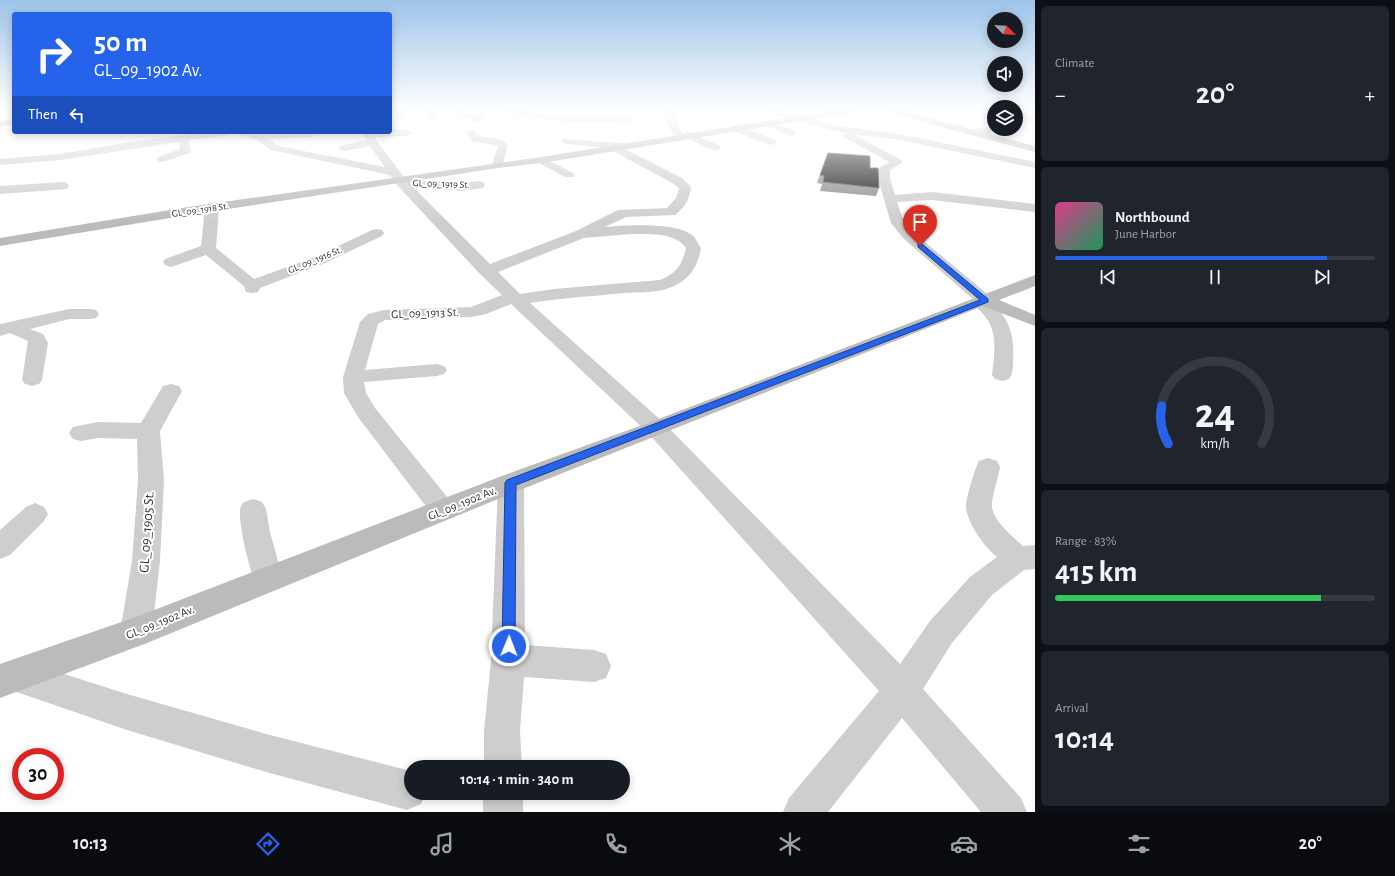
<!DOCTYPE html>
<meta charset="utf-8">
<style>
:root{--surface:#171b24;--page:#20242c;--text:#f1f3f6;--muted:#9ea1a6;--line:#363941;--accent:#2563eb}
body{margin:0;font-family:"Alegreya Sans",sans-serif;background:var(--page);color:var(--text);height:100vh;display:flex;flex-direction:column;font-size:15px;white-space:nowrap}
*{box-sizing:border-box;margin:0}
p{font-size:13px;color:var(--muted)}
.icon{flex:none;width:22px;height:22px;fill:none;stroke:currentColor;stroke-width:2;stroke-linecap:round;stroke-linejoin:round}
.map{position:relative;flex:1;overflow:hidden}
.sheet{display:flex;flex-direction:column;gap:6px;padding:6px;background:#0d0f14;width:360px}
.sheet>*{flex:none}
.guide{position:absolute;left:12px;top:12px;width:380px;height:122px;border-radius:4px;box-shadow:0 2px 10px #0003;background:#2563eb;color:#fff;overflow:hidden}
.needle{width:26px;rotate:114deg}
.tools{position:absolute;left:987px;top:12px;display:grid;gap:8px}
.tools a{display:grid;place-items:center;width:36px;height:36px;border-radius:50%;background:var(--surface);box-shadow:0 2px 10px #0003;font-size:20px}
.speed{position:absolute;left:12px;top:748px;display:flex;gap:8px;font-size:20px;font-weight:700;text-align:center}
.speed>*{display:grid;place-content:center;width:52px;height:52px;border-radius:50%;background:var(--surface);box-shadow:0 2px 10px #0003;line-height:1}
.speed .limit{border:6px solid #d22;background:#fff;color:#111}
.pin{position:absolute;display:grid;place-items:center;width:34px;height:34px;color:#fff;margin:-41px -17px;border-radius:50% 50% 50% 0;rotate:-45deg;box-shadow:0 0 4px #0007}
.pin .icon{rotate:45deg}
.me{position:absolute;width:44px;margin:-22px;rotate:1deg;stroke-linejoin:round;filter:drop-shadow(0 0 3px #0008)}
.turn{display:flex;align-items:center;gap:14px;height:84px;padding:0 16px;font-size:18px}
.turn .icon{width:52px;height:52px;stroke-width:2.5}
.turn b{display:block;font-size:28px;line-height:34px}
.then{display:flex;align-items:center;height:38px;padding:0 16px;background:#0003;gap:8px;font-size:15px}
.big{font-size:30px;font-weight:600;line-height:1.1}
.sheet .tile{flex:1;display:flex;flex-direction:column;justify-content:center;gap:6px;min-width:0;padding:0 14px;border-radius:6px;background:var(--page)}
.sheet .dial{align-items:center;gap:0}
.dial svg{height:104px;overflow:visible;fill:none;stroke:var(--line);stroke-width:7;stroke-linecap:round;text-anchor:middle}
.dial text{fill:var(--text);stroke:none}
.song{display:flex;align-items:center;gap:12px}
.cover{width:48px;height:48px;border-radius:6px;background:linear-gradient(135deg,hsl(330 70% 55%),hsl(150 70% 35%))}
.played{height:4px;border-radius:2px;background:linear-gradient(90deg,var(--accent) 85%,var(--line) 85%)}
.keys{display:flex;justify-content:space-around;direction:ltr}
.heat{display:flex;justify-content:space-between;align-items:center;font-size:22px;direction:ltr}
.charge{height:6px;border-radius:3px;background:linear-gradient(90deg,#34c759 83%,var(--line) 0)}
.trip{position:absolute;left:404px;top:760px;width:226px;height:40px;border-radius:20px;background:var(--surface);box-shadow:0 2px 10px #0003;font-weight:600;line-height:40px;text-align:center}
.dock{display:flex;height:64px;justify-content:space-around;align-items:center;background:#090b0e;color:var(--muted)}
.dock .icon{width:28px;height:28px}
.dock .on{color:var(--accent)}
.dock b{font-size:18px;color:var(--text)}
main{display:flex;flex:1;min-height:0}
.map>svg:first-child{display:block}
</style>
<main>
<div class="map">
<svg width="1035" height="812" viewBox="0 0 1035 812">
<rect width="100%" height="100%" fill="#fff"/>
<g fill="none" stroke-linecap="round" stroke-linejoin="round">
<!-- street -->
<path fill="#cecece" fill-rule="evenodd" d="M394,110H402L405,115L400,118L397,117Z
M426,110H434L436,116L434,118H428Z
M455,110H463L464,112L479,113L484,116L479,122H473L471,120L473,118L458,117Z
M503,110H521L557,115L628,117L633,120L628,123L557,121L507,113Z
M662,110H670L683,134L687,132L691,133L720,146L721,148L716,151L684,137L679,140L675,139Z
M767,110H779L834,125L900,134L1035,162V168L900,140L853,134L901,160L903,162L890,170V179L895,195L932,192L1035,204V212L932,200L897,202L903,219L914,233L991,297L994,301L992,303C1010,319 1015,338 1013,361C1013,368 1013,374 1009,379L1002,381L995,379L992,375C994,357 998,335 987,319C983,313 977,308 972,302L974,300L904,239L891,223L878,179V169L889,162L844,137L843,135L846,133L830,130L768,112Z
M1016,111L1035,116V122L1016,117Z
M769,120L794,131L796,133L794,135H788L766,125L764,123L766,121Z
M735,125L776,140L777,142L772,145L768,144L732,130L730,128Z
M994,127V129H1003C998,134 973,137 968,132L973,129Z
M390,130H407L412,133L407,136L374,137L406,180L463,183L479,181L483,182L485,185L483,188L463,191L413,187L490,264L576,231L618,210L667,208L676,198L679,188L674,184L611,150L610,148L567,144L563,143L562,141L563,139L633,144L634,146L633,148L625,149L682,178L691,187C690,199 684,208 675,215L626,217L605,227C626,225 675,222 692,235C696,238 698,244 701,248C698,264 692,277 676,285C662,293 641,292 625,293C593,296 561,298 530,303L664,423L900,664L930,621L970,577L997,557C984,546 969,526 966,508C965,501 975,468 979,461L988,458L997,461L1000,467C999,476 991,499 992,507C994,522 1013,537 1023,546L1035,545V569L1024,570L992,595L952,643L923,689L1021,798L1027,812H981L902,718L828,812H783L789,798L879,691L648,433L511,304L486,314L471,317L385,320L378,324L365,370L437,364L444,366L447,370L444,374L437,376L364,382L366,393L375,408L452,503L456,510L452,517L443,520L434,517L358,417L344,393L343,377L360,322L368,314L384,310L471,307L502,295L480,274L398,186L390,175L271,150L258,140L238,134L236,132H308L313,135L312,137L269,139L278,146L385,167L370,146L344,151L339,148L340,146L367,140L361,132H390ZM631,234C649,234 675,232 686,248C682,265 677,273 660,280L554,289L520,294L498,272L584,238Z
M471,130L474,131L479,136C489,138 501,137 508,145L502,167L498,168L492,165L498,146L472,141L466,133Z
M207,132H234L229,135L188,140L191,151L190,153L162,162L158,161L157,159L158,157L180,149L179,142L60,160L0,165V159L60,154L125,143Z
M541,157L573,173L575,175L573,177H565L537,162L535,160Z
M63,182L67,183L69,186L67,189L0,194V186Z
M212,204L217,205L219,208L216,248L254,279L315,257L372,230L377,229L382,230L384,233L382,236L325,263L260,288L258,292L252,293L246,292L244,286L206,255L171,267L165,265L163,262L165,259L201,246L205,208L207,205Z
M69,309H90L96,310L99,314L96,318L90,319H69L30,329L43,334L48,343L42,380L39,384L32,386L25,384L22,380L28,341L10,333L0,336V324Z
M171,384L179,386L182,391L160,431L164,481L160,561L152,632L147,643L136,647L125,643L120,632L132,561L138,481L137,439L98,438L81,441L73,439L69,433L73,427L98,422L141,423L163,386Z
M511,474L520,476L524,483L525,645L594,650L606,654L611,666L606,678L594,682L524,677L520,731L522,767H484V731L491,660L498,483L502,476Z
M253,499L262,502L266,509L270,532L283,579L279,588L268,592L257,588C250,571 239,529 240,510C240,507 242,504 244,502Z
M35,503L44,507L48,514L44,521L10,555L0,559V530L26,507Z
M17,659L127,694L266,734L407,770L411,772V793H425L421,804L407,810L266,772L127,730L5,688L0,676L5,664Z
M483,793H523V812H483Z"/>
<!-- secondary -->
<path fill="#bbb" fill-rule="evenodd" d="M837,110H855L851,113L541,163L498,168L188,215L0,246V238L188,207L541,157Z
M891,110H903L936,120L1035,146V152L930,124L892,112Z
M1035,275V286L999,300L1035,315V326L983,306L520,490L147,643L0,698V664L136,617L502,476L648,423Z"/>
<!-- primary -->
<path fill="#a9a9a9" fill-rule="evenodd" d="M14,118V124L0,127V121Z"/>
</g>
<!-- wall -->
<path fill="#8c8c8c" d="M828,153L870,168L879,188L876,196L820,191L822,184L817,183Z"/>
<!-- building -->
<path fill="#181818" stroke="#5d5d5d" d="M828,153L870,156V168H878L879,188L823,182L824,176L820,175Z"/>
<!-- sky -->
<linearGradient id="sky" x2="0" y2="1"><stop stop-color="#9dc4e9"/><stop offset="0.49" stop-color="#fff"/><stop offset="1" stop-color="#fff" stop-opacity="0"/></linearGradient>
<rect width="1035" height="223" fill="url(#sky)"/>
<!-- route -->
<path fill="#2563eb" stroke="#184099" d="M918,244H922L988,299V302L516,485L515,646L513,650L509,652L504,650L502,646L505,483L507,480L980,300L918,247Z"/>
<g text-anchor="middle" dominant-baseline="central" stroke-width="4" stroke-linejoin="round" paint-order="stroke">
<!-- far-street labels -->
<g font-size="10" fill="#313131" stroke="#fff">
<text transform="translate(441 184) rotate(2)">GL_09_1919 St.</text>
<text transform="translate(200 210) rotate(-8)">GL_09_1918 St.</text>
<text transform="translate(315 260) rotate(-22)">GL_09_1916 St.</text>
</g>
<!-- street labels -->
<g font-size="12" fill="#313131" stroke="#fff">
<text transform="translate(425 313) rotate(-2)">GL_09_1913 St.</text>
<text transform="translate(462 503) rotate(-22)">GL_09_1902 Av.</text>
<text transform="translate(160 622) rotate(-22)">GL_09_1902 Av.</text>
</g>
<!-- near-street labels -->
<g font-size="14" fill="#313131" stroke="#fff">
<text transform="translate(147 532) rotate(-86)">GL_09_1905 St.</text>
</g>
</g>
</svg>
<div class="tools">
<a><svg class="needle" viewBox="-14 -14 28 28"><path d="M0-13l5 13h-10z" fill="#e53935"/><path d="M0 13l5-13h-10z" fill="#9ea1a6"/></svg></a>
<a><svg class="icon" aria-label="sound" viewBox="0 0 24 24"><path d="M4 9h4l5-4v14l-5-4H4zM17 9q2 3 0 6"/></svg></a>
<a><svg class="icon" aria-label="layers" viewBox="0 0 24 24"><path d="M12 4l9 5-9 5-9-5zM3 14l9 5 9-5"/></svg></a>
</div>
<div class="speed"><div class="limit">30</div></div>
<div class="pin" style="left:920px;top:246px;background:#d93025"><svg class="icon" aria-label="arrive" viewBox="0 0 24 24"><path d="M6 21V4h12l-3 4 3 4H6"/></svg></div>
<svg class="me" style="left:509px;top:646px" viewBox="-20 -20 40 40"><circle r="17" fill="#2563eb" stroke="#fff" stroke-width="3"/><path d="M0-11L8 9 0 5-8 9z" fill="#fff"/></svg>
<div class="trip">10:14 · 1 min · 340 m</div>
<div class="guide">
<div class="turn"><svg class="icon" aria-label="right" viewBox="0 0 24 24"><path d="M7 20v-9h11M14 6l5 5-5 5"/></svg><div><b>50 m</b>GL_09_1902 Av.</div></div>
<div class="then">Then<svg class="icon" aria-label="left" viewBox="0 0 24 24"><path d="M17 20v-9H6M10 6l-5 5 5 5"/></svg></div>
</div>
</div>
<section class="sheet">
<div class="tile"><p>Climate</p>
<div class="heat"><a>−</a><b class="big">20°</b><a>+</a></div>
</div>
<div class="tile">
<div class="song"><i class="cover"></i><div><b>Northbound</b><p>June Harbor</p></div></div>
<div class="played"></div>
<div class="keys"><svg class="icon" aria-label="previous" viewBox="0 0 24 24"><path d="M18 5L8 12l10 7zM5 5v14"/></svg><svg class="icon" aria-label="pause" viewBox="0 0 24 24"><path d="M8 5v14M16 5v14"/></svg><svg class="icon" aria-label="next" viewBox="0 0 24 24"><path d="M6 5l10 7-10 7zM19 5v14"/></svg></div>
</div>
<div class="tile dial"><svg viewBox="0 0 100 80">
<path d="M14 69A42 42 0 1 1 86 69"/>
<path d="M14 69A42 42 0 0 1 9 40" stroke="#2563eb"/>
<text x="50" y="56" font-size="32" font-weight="700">24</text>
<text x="50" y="72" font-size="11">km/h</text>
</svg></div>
<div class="tile"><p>Range · 83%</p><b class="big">415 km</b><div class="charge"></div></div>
<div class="tile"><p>Arrival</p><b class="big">10:14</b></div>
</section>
</main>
<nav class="dock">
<b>10:13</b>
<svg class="icon on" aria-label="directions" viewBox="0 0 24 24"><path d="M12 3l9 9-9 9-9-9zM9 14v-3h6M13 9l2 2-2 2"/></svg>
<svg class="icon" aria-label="music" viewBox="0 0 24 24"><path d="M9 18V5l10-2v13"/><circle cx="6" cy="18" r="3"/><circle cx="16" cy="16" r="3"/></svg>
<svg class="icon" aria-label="phone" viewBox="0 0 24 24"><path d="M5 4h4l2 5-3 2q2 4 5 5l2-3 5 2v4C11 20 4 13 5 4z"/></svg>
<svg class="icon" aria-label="climate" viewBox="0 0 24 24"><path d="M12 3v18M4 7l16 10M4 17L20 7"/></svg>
<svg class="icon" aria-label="car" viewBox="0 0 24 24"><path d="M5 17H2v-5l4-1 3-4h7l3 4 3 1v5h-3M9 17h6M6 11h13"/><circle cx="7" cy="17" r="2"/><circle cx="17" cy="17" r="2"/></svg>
<svg class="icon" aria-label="filters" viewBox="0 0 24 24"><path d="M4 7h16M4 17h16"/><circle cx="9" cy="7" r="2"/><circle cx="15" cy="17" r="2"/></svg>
<b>20°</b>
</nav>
